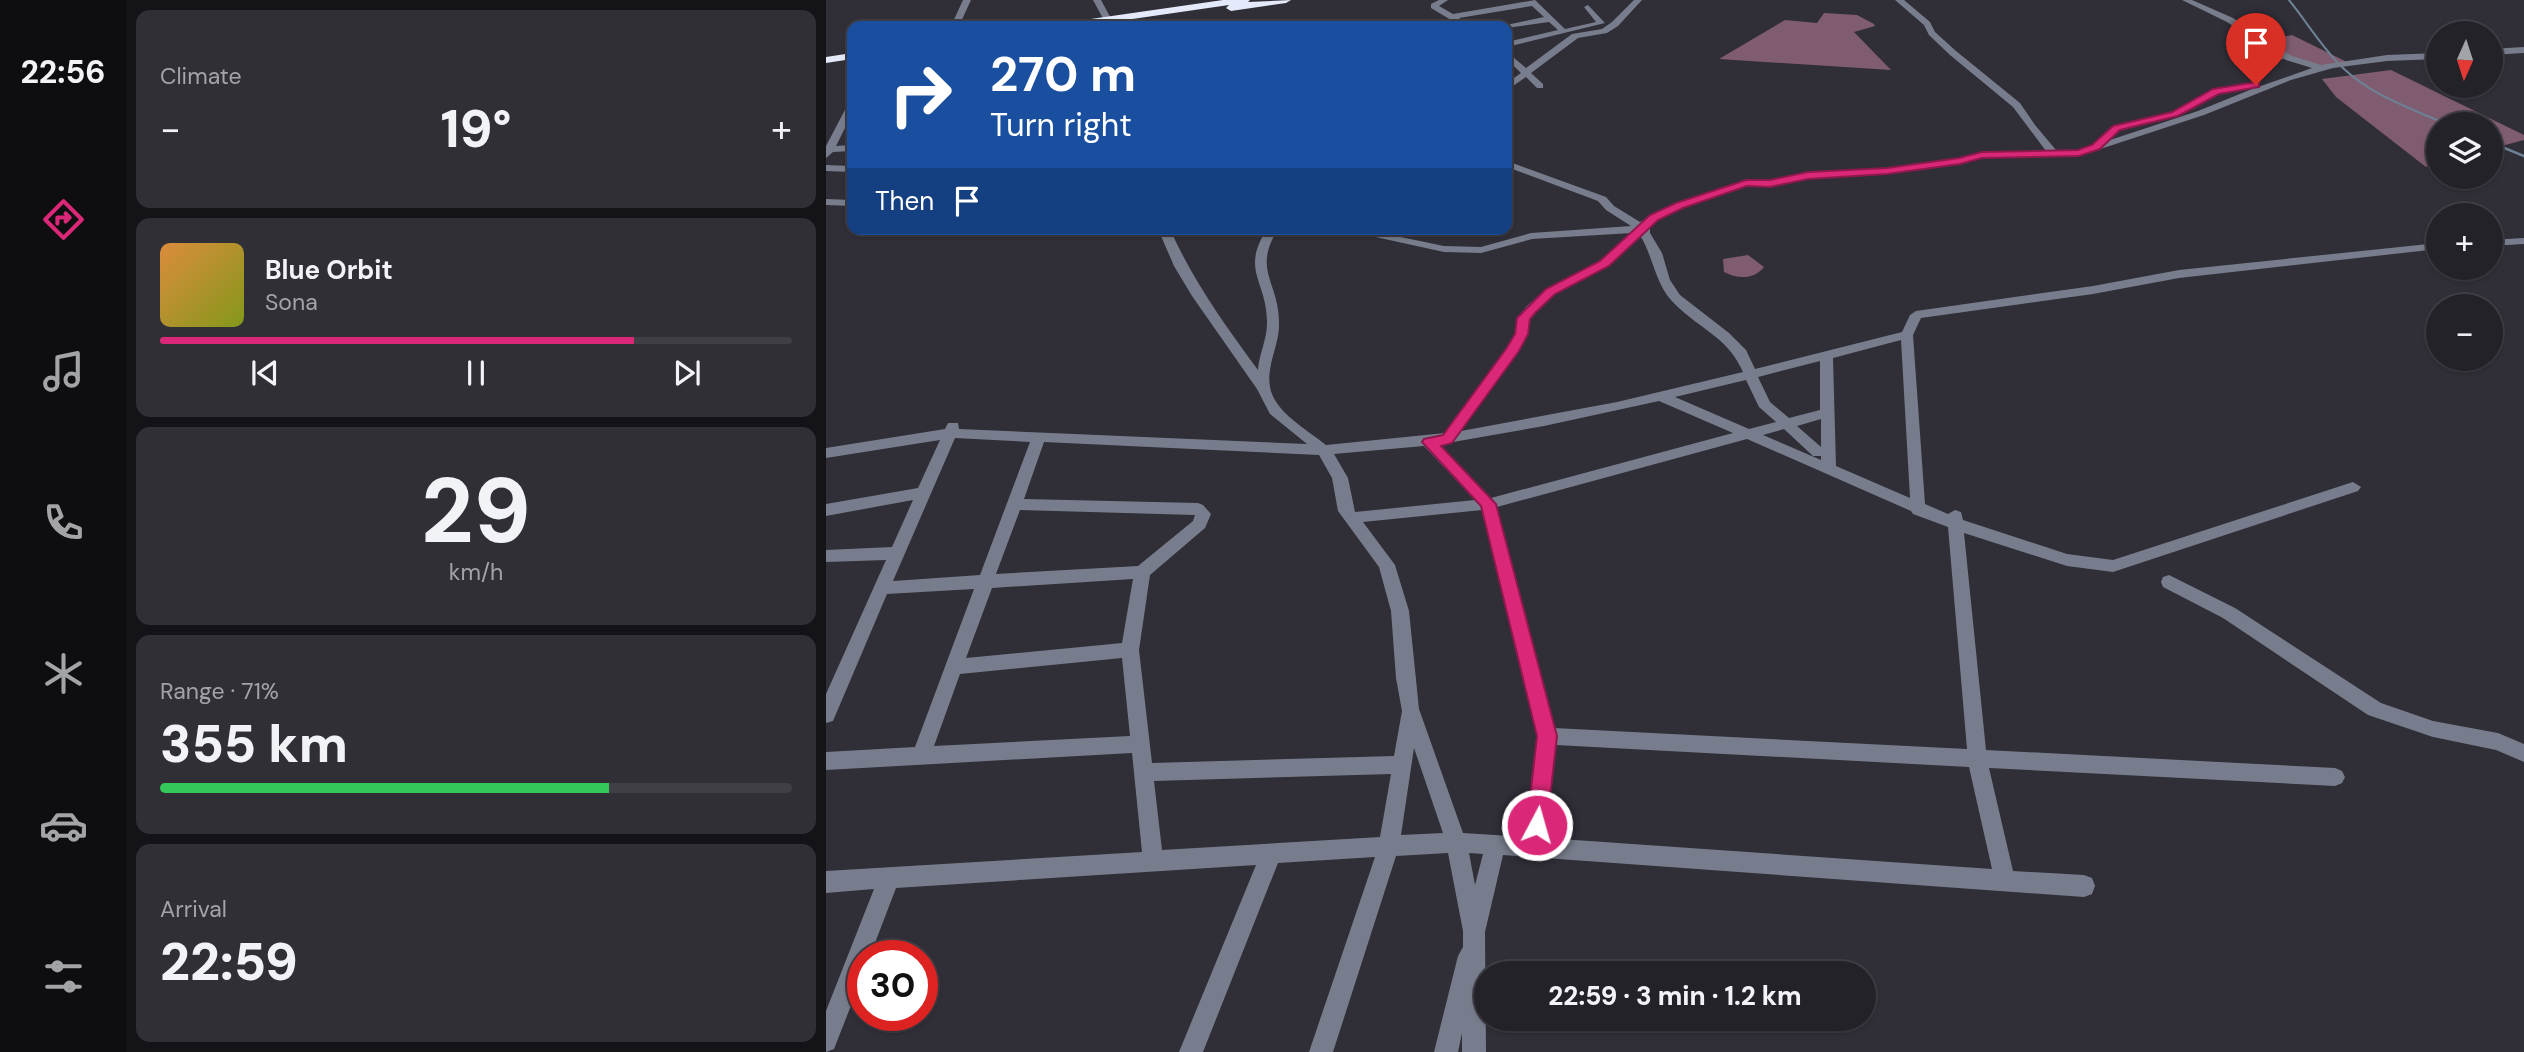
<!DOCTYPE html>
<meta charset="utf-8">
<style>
:root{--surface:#242229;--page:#302f35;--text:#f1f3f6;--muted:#a3a4a8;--line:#413f46;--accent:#db2777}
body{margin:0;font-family:"DM Sans",sans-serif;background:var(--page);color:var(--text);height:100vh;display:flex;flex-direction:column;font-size:26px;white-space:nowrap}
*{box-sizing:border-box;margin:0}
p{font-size:23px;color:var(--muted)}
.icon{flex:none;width:38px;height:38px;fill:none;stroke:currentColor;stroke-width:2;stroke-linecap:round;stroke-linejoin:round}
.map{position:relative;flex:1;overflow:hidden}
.panel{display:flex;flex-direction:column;gap:10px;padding:10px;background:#141317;width:700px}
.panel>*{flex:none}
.banner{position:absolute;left:21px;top:21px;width:665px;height:214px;border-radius:14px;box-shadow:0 2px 5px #0004,0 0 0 2px var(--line);background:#1a4fa0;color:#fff;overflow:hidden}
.needle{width:46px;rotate:183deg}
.tools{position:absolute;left:1600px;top:21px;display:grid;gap:14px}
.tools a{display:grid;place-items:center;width:77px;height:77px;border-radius:50%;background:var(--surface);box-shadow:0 2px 5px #0004,0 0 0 2px var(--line);font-size:35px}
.speed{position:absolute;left:21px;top:940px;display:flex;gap:14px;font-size:35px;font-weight:700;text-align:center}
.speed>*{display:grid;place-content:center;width:91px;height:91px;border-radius:50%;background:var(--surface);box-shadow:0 2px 5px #0004,0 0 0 2px var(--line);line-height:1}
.speed .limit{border:10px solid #d22;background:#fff;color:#111}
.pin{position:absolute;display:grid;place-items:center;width:60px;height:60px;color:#fff;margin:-72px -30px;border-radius:50% 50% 50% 0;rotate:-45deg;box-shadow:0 0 7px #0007}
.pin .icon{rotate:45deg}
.me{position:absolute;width:77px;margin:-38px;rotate:6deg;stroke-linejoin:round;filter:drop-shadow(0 0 5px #0008)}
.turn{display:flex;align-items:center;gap:24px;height:147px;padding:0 28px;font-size:32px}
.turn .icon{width:91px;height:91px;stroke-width:2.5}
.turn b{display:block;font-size:49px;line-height:60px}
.then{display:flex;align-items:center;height:66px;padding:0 28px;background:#0003;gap:14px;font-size:26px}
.big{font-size:52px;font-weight:800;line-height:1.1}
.panel .tile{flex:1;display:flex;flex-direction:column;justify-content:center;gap:10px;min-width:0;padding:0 24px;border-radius:14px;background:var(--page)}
.panel .dial{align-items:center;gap:0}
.dial b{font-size:91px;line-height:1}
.song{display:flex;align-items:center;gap:21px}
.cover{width:84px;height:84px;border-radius:10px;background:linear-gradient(135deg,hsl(30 70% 55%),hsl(70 70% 35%))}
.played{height:7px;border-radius:4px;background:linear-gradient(90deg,var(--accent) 75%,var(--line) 75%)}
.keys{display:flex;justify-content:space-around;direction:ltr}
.heat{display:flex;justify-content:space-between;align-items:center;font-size:38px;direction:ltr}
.charge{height:10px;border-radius:5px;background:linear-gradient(90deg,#34c759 71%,var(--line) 0)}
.trip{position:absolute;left:648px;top:961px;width:402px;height:70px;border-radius:35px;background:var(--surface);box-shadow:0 2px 5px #0004,0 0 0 2px var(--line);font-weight:800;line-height:70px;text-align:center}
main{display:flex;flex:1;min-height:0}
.tab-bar{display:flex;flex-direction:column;width:126px;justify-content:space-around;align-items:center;background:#0e0e10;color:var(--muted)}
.tab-bar .icon{width:49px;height:49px}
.tab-bar .active{color:var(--accent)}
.tab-bar b{font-size:32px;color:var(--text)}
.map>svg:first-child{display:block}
</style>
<main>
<nav class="tab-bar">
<b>22:56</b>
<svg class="icon active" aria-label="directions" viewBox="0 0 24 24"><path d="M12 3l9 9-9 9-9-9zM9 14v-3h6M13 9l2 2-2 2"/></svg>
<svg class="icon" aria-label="music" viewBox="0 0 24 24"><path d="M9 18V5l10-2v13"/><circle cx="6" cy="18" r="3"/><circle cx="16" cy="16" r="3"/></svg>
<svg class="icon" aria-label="phone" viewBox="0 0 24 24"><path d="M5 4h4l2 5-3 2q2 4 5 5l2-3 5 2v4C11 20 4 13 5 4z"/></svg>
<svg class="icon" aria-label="climate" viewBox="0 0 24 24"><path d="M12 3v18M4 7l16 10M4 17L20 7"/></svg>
<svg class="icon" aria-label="car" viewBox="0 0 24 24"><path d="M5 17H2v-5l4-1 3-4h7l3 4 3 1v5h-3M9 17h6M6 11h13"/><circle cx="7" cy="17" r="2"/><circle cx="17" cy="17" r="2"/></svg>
<svg class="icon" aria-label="filters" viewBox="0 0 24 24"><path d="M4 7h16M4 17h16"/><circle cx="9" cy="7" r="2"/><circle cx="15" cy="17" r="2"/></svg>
</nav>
<section class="panel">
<div class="tile"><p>Climate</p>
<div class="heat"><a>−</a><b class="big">19°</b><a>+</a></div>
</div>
<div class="tile">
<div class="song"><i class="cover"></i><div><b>Blue Orbit</b><p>Sona</p></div></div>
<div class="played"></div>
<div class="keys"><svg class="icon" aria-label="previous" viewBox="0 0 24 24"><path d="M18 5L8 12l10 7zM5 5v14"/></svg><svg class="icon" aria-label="pause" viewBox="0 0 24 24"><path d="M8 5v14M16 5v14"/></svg><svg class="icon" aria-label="next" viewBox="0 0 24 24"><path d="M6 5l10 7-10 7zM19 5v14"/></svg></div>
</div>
<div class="tile dial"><b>29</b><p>km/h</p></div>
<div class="tile"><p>Range · 71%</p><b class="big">355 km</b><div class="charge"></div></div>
<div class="tile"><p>Arrival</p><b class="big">22:59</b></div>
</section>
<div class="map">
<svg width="1698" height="1052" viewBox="0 0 1698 1052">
<rect width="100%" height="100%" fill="#302e37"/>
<!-- forest -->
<path fill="#805c70" d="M998,13L1031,15L1048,24L1049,26L1028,32L1065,70L893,59L959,20L991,23Z
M1466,35L1521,62L1497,68L1463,58L1430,64L1405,48Z
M1565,70L1698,135V140L1664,149V124H1612V163L1600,167L1510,97L1496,79Z
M922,255L938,267C928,280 911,279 898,272L897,259Z"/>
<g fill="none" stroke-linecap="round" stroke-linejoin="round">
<!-- stream-far1 -->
<path stroke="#6d8295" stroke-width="2" d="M1463,0C1481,22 1496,48 1517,68C1545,95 1584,108 1620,124"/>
<!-- stream -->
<path stroke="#6d8295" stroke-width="2.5" d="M1664,142L1698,156"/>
<!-- minor -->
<path fill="#777d8c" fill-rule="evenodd" d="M137,0H145L133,26H125Z
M267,0H275L289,26H281Z
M613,0H622L613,6L627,14L709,0L739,29L770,22L758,7L762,5L779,23L681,47V42L732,30L723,22L681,28L676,26L718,17L706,6L633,18L644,26H635L605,8V4Z
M808,0H816L792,26L781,33L752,38L705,73L717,84V88H711L700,77L681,90V83L695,73L681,59V52L700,68L746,34L776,29L786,22Z
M1069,0H1078L1104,22L1109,32L1130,51L1194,103L1209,125L1230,150H1252L1272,143L1287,126L1321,118L1326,121L1293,130L1284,140L1372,111L1431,87L1394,93L1355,115L1347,113L1388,89L1429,82L1432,83V87L1486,68L1460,60L1401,22L1356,0H1366L1407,18L1466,56L1495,65L1561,55L1612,53V59L1561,61L1507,68L1465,80L1378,115L1253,156L1156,158L1134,164L1061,174L983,178L944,186H921L857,207L824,225V233L836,253L844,280L854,295L903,333L920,350L929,369L1076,332L1084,315L1090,311L1267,286L1353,270L1612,243V249L1353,278L1267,294L1095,318L1087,335L1099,504L1122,514L1129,510L1135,512L1137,520L1241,554L1287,560L1527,482L1535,487L1532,491L1287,572L1241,566L1138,533L1160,750L1509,768L1516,771L1519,777L1516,783L1509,786L1163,768L1187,871L1258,875L1266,878L1269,886L1266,894L1258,897L677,855L659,932L660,1052H636V1033L632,1052H608L632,956L637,947V931L622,853L570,856L507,1052H483L549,857L452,863L377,1052H353L430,865L70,888L44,956H37V975L8,1049L0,1052V1011L48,889L0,893V871L316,852L306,753L0,770V752L89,747L148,589L61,594L7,721L0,723V694L60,560L0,562V550L66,547L87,500L0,516V504L92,488L114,440L0,458V448L119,429L122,423H132L133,429L481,444L444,414L431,389L366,296L348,266L332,229H344C367,281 399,325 432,370C433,354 441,340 441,323C441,280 414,271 441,229H452C426,271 453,281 453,323C454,344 440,365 444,387C448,412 482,430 500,445L619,433L680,350L690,334L691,318L701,306L721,288L775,261L806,233L706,239L655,253L618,252L513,229H536L618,246L655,247L705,233L805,226L780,210L772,201L681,167V161L780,197L788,206L814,222L849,203L920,180H944L983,172L1061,168L1133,158L1155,152L1220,151L1187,107L1124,55L1103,35L1098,25ZM815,237C827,257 829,282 845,300C870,328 901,335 917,372L791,402L635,431L693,351L702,334L703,319L709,312L729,294L783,265ZM1075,340L1084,498L1010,466L1007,358ZM994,361V410L963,418L944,402L932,377ZM920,380L933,407L950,422L923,429L849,397ZM833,401L907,433L665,498L613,444L621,445L627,442L718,426ZM995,419V447L971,426ZM958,429L987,456H995V460L937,435ZM129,438L204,442L154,575L67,581ZM921,439L1085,511L1087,514L1122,527L1141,749L728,728L671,507ZM218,442L493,455L506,478L512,511L553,567L565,611L570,678L576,711L568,756L326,763L313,650L324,575L379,528L385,514L377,505L372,503L198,499ZM598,446L649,500L529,512L522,478L508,454ZM194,510L368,515H369L367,521L312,566L170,574ZM656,510L712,736L700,837L637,833L593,709L583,611L569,565L537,522ZM307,579L296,643L140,658L166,588ZM296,658L304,736L108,746L134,674ZM730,745L1143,767L1166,869L720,838ZM588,748L617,833L575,835ZM565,774L554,837L336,850L328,781ZM643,853L657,854L649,885Z
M1698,47V53L1664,55V49Z
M26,103V114L10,146L26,145V151L7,152L0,158V146L21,106Z
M0,165L26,166V172L0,171Z
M0,199L26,200V206L0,205Z
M1698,238V244L1664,246V240Z
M1343,575L1409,608L1555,703L1607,721L1672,733L1698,744V762L1670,750L1607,737L1542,715L1397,618L1337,587L1335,582L1337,577Z"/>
<!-- highway -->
<path fill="#e4eaf9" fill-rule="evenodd" d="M397,0H424L422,2L465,0L460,3L405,11L400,8L403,5L258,26H232L237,23Z
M26,53V59L0,63V57Z"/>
</g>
<!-- route -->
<path fill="#db2777" stroke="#8e194d" stroke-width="2" d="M1430,82L1433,83V87L1393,94L1352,116L1294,130L1274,149L1253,156L1156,158L1134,164L1061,174L982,179L944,187L921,186L857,208L832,220L783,266L729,294L710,312L704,319L702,334L693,351L626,443L615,446L670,504L731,736L721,825L718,832L711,835L704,832L701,825L711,736L655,506L596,442L598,439L617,435L680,349L689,334L691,318L720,289L774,261L824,215L850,203L920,180H944L982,172L1061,168L1133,158L1156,152L1252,150L1266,145L1287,126L1346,112L1387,89Z"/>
</svg>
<div class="tools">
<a><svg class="needle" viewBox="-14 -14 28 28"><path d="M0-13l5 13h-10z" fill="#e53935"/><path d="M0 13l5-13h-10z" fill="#a3a4a8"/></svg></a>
<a><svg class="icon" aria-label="layers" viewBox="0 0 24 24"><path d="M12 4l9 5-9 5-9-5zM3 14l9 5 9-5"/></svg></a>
<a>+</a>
<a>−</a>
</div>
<div class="speed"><div class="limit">30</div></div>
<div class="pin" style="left:1430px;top:85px;background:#d93025"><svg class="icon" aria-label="arrive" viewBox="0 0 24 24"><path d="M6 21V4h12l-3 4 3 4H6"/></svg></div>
<svg class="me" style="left:711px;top:825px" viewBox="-20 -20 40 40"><circle r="17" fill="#db2777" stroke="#fff" stroke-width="3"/><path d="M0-11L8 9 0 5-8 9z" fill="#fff"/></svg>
<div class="trip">22:59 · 3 min · 1.2 km</div>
<div class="banner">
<div class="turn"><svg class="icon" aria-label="right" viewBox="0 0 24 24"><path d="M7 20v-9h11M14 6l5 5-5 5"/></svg><div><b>270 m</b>Turn right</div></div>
<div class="then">Then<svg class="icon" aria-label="arrive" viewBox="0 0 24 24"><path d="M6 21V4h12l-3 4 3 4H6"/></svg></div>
</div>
</div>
</main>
